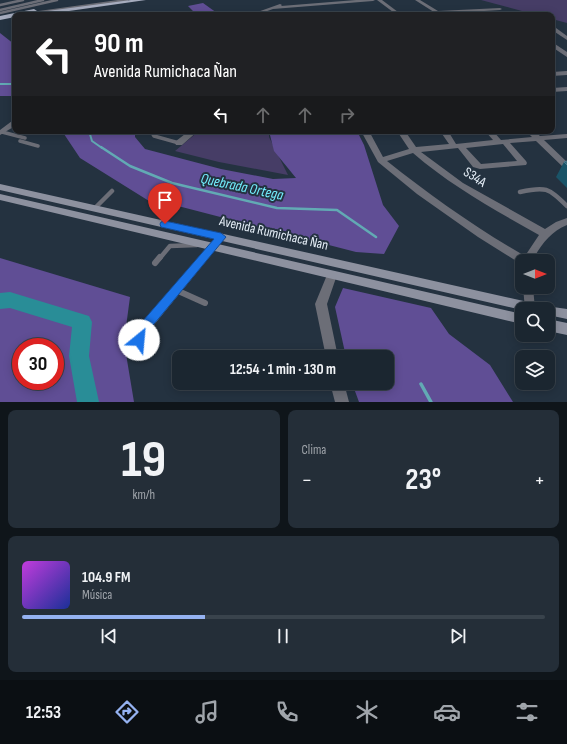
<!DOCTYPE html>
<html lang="es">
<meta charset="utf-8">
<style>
:root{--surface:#1b2630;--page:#242e38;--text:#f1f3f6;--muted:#a0a5ab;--line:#39434c;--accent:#95b2f1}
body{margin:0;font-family:"Sofia Sans Condensed",sans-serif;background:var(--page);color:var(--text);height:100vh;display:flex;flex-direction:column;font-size:15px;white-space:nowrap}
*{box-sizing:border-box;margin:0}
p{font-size:13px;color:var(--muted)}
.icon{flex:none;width:22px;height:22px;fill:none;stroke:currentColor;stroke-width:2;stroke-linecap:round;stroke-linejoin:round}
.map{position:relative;height:402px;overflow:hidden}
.details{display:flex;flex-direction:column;gap:8px;padding:8px;background:#0f151a;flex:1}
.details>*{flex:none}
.guide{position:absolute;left:12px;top:12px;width:543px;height:122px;border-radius:8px;box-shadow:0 2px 10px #0003,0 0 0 1px var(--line);background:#202124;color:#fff;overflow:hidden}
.needle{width:26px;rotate:90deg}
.tools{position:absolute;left:515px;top:254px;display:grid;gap:8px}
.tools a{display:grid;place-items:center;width:40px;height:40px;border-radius:8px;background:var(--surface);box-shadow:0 2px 10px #0003,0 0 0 1px var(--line);font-size:20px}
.speed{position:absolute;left:12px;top:338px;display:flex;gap:8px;font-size:20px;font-weight:700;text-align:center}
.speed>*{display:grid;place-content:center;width:52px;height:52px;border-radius:50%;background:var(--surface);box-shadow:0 2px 10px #0003,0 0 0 1px var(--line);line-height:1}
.speed .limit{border:6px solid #d22;background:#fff;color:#111}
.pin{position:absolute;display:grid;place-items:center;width:34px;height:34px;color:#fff;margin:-41px -17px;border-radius:50% 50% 50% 0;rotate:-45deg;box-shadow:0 0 4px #0007}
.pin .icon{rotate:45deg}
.me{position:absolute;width:44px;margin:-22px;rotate:28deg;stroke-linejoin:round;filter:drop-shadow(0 0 3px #0008)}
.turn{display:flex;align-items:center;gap:14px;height:84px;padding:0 16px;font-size:18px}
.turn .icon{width:52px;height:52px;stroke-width:2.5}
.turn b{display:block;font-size:28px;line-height:34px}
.lanes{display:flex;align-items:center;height:38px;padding:0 16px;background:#0003;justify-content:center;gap:20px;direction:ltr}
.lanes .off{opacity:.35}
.big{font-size:30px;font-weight:700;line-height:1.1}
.details .card{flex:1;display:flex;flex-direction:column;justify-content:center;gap:6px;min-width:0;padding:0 14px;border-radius:8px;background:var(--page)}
.details .dial{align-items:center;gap:0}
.dial b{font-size:52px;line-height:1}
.song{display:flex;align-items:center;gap:12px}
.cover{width:48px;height:48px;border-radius:6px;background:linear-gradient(135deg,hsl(290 70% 55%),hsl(230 70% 35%))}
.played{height:4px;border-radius:2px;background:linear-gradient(90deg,var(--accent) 35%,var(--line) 35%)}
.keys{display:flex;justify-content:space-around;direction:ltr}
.heat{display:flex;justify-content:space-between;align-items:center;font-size:22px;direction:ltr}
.details .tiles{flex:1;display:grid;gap:8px;grid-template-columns:1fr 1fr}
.card:last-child{grid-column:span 2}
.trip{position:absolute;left:172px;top:350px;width:222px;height:40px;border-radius:8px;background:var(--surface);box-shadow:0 2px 10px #0003,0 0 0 1px var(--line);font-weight:700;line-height:40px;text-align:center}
.tabs{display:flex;height:64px;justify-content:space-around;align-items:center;background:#0b0f13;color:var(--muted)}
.tabs .icon{width:28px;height:28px}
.tabs .active{color:var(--accent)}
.tabs b{font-size:18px;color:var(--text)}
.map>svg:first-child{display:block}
</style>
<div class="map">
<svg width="567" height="402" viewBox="0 0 567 402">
<rect width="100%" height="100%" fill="#243240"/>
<!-- green -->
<path fill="#463d66" d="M481,0H567V23L552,19V15H537Z
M199,131H269V137L288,175L219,162L175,151Z"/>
<!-- forest -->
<path fill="#604e95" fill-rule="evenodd" d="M203,3L217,13L215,15H191L194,12L188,6Z
M0,33L14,44L15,48V96H0Z
M62,131H135V137L145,149L221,169L273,179L296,178L274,151L269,131H357L364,145L383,205L399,226L384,254L356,252L178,206L149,201L80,158Z
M0,258L130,297L124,342L134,402H0ZM21,347H55V381H21Z
M343,288L431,308L449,334L490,365L513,402H359L352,383H387V357H346L335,307Z"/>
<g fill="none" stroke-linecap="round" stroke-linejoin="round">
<!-- stream-far2 -->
<path stroke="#62aab4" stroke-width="2" d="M0,84H15
M89,131L92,141L102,148"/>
<!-- stream-far1 -->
<path stroke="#62aab4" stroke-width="2.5" d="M101,147L130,166L172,183L277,208L337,210L376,237"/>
<!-- stream -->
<path stroke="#62aab4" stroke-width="3.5" d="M421,384L431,402"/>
<!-- river -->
<path fill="#298d97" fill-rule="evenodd" d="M10,292L89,316L92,322L89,356L99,402H77L69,356L72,327L10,308L0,309V293Z"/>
<!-- lane-far3 -->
<path stroke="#6c6e77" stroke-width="2.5" d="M0,5L23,0
M0,10L43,0
M0,13L57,0
M19,15L127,0"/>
<!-- lane-far2 -->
<path stroke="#6c6e77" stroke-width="3.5" d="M151,131L154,136L179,143
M2,132L25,138
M20,141L38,146"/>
<!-- lane-far1 -->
<path stroke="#6c6e77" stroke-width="4.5" d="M520,192C546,186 548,188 567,206
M95,208L112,191
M160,258L170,246L197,245"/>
<!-- lane -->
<path stroke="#6c6e77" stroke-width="6" d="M155,263L160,257
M176,290L205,303"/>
<!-- street -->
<path fill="#6c6e77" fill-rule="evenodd" d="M356,0H375L373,1L273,9L256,15H249L280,4L282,5L281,6Z
M377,0H382L402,15H397Z
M415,0H420L438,11L500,8L502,9L500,10L437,14Z
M552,28H556L567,36V40L552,30Z
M552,42L567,52V57L552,47Z
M567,71V75L552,76V72Z
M567,87V91L552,92V88Z
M12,121H15V126L0,135V130Z
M189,131H198L182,145H176L175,143L176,141Z
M361,131H369L383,157L409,149L397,131H405L416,147L449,144L440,131H448L456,144L493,140L485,131H493L501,140L532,137L526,131H534L540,136L567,134V138L544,140L567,162V168H564L536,141L510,143L526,161L527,163L526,165L480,169L473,167L458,148L421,152L463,183L545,229L556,222L567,218V225C550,232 541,245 532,261H522L521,264L478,237L417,194L378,162ZM503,144L517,161L481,164L466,148ZM413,153C451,186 495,210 539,235L525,256C476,228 431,196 387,161Z
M221,233L224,235L226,237L224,239L145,336V339L149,347L147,351L143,352L139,351L133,340L135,330L218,235Z
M332,271L336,272L337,275L327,304L338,357H326L315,304L327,275L328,272Z
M523,287H533L535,309H525Z
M330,383H344L349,402H335Z"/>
<!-- secondary -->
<path fill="#8d919f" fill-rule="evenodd" d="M0,184L546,306L567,309V319L548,315V309L522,310L0,190Z
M0,194L522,314V324L0,200Z
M548,319L567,323V335L548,331Z"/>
<!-- primary -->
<path fill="#a6acbe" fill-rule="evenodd" d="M131,0H146L41,15H15V17L0,20V16L34,9L37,11L32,13Z"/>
</g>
<!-- wall -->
<path fill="#1a5468" d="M567,161V188L556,177L564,162Z"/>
<!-- building -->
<path fill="#306477" stroke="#4d7a8c" d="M567,161V165L564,162Z"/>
<!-- route -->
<path fill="#1a73e8" stroke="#114b97" d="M165,221L221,233L226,237L145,335L144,344L139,345L135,344L133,340L135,330L214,239L161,227L160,224L161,222Z"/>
<g text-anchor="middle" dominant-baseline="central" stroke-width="4" stroke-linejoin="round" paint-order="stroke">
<!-- street labels -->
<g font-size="14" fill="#e6eff8" stroke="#243240">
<text transform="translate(475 177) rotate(33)">S34A</text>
<text transform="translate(274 233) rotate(13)">Avenida Rumichaca Ñan</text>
</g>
<!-- water labels -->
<g font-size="15" font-style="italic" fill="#73f1ff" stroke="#243240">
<text transform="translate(242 187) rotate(12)">Quebrada Ortega</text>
</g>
</g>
</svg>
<div class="tools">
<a><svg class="needle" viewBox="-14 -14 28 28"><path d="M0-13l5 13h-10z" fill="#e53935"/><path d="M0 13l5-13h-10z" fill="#a0a5ab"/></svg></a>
<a><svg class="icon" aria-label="search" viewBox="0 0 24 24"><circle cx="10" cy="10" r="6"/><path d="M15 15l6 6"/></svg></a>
<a><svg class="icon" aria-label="layers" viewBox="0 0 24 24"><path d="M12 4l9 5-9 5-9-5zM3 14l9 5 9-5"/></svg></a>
</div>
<div class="speed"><div class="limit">30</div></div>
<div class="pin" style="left:165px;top:224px;background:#d93025"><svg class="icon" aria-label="arrive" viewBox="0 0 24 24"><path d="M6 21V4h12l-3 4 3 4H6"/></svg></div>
<svg class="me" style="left:139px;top:340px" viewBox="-20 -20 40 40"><circle r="19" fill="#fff"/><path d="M0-13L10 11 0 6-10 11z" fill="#1a73e8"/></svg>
<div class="trip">12:54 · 1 min · 130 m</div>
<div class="guide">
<div class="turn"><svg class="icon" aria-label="left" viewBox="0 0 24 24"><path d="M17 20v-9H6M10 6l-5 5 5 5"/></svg><div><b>90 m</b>Avenida Rumichaca Ñan</div></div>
<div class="lanes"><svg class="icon" aria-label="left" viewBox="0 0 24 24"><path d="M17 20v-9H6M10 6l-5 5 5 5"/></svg><svg class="icon off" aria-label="ahead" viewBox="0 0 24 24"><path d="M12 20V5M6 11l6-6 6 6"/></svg><svg class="icon off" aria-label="ahead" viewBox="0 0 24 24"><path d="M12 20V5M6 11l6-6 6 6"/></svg><svg class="icon off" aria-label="right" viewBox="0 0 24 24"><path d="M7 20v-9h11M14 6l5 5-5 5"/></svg></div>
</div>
</div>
<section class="details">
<div class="tiles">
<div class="card dial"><b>19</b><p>km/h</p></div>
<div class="card"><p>Clima</p>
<div class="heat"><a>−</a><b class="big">23°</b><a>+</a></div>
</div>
<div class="card">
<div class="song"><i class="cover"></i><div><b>104.9 FM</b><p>Música</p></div></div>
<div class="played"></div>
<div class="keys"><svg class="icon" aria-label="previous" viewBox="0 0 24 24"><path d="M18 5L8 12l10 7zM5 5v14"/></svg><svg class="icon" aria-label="pause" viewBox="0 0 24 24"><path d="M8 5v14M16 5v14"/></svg><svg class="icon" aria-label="next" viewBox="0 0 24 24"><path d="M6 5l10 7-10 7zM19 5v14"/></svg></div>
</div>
</div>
</section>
<nav class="tabs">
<b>12:53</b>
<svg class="icon active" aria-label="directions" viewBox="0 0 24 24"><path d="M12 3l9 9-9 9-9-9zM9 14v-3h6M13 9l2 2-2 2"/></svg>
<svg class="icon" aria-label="music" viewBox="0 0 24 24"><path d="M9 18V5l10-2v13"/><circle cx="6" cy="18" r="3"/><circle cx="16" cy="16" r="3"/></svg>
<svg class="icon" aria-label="phone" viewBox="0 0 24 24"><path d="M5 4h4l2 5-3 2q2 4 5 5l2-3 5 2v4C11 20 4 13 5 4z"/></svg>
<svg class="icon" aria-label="climate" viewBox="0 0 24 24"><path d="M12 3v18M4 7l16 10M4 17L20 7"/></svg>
<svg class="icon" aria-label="car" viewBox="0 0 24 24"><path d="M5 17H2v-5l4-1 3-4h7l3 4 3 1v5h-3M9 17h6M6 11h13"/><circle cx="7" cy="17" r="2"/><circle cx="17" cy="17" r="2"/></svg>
<svg class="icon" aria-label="filters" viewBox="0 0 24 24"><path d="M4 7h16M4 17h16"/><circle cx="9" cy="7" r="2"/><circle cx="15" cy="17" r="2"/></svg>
</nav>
